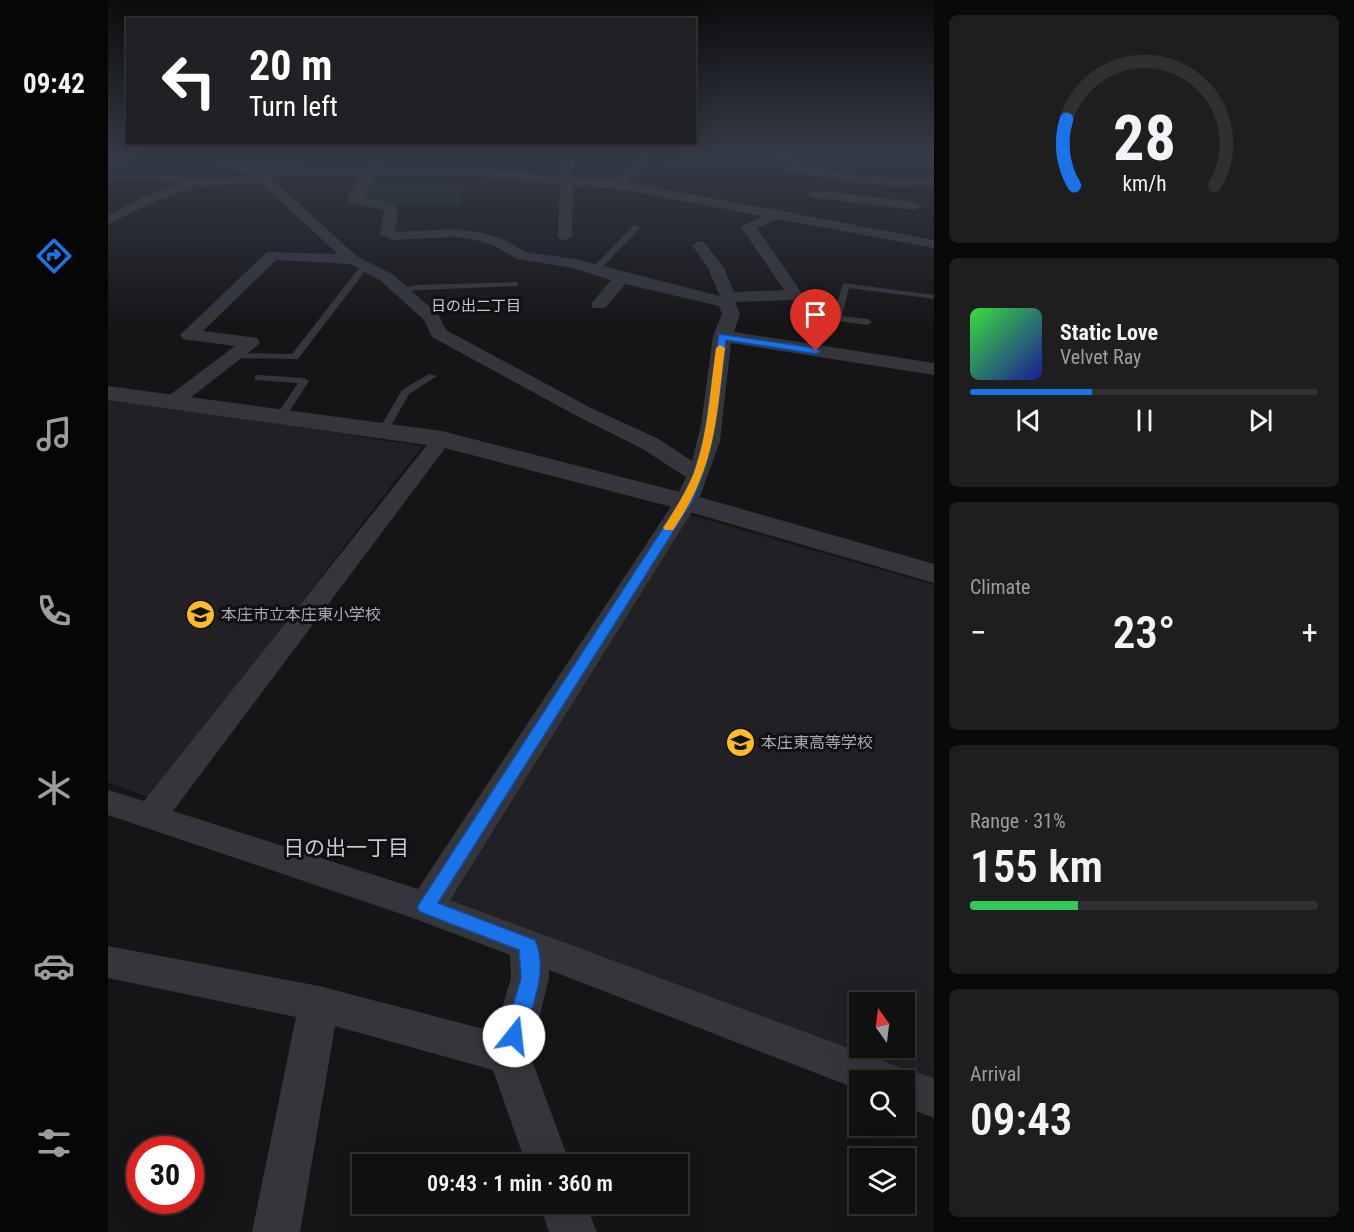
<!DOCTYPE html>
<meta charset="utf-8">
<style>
:root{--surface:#101011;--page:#1e1e1f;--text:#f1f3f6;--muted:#9c9d9f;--line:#303031;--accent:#1a73e8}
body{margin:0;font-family:"Roboto Condensed","Noto Sans JP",sans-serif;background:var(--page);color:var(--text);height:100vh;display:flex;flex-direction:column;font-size:22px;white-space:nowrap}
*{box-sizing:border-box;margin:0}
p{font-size:20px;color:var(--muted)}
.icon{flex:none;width:33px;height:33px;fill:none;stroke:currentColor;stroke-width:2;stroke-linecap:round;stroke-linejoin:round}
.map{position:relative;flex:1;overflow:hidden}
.side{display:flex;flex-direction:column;gap:15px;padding:15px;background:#090909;width:420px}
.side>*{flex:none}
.hud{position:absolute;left:18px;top:18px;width:570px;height:126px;border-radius:0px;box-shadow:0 6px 24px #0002,0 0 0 2px var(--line);background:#202124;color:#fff;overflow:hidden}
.needle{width:39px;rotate:346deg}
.fabs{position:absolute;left:741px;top:992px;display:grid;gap:12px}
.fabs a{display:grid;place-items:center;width:66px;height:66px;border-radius:0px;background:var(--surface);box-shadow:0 6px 24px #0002,0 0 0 2px var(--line);font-size:30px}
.speed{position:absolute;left:18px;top:1136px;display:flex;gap:12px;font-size:30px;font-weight:700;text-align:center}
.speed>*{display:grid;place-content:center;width:78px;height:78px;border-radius:50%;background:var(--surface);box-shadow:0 6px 24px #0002,0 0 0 2px var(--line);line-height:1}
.speed .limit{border:9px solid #d22;background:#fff;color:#111}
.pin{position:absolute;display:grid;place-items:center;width:51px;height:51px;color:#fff;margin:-62px -26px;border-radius:50% 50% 50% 0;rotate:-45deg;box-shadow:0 0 6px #0007}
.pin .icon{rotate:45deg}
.me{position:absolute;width:66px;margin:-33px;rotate:16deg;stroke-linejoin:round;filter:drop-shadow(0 0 4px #0008)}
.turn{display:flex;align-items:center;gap:21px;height:126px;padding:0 24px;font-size:27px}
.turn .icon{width:78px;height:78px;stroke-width:2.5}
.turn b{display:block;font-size:42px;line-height:51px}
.big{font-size:45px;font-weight:600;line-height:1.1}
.side .tile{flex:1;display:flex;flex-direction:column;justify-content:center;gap:9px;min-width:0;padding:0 21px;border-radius:9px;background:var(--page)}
.side .dial{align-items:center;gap:0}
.dial svg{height:156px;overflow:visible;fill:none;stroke:var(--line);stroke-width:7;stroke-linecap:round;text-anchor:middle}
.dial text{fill:var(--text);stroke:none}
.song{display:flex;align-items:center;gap:18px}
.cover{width:72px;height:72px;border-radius:9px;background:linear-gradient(135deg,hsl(120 70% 55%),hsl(240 70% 35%))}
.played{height:6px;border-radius:3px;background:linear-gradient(90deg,var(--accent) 35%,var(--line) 35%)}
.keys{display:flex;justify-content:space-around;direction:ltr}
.heat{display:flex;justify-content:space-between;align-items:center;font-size:33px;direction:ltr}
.charge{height:9px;border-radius:4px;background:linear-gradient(90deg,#34c759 31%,var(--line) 0)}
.trip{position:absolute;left:244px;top:1154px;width:336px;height:60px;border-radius:0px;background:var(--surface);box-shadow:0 6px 24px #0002,0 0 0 2px var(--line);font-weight:600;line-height:60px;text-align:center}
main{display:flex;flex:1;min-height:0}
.menu{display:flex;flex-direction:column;width:108px;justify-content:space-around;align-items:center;background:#060607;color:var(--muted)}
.menu .icon{width:42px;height:42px}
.menu .current{color:var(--accent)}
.menu b{font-size:27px;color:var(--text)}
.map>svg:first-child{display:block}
</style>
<main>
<nav class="menu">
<b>09:42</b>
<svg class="icon current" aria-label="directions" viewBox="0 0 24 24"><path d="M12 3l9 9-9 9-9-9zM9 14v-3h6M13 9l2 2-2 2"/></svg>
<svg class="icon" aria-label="music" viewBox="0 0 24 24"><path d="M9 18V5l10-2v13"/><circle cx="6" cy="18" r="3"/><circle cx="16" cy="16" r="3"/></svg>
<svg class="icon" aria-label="phone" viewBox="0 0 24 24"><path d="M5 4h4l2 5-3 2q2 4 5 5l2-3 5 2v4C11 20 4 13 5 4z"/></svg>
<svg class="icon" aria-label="climate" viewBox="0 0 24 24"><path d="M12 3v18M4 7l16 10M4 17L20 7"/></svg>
<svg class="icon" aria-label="car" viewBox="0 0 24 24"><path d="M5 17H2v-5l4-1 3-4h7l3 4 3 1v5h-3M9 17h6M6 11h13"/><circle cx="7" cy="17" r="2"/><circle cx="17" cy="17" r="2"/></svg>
<svg class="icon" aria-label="filters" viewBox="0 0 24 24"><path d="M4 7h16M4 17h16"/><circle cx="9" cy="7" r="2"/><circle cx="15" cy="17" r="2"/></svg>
</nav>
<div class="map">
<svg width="826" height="1232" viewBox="0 0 826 1232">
<rect width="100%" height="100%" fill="#151517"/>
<!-- built -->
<path fill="#212024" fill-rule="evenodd" d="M0,400L52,405L314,446L42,798L0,782Z
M579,514L826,585V1082L340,899ZM752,1002H796V1047H752Z"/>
<!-- green -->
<path fill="#1c251e" d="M262,184H356L352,205H284L252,199Z"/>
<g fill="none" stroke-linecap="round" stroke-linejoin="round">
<!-- service -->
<path fill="#35363c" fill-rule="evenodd" d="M662,156H672L679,160L676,162Z
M536,158L598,164L601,166L598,168L538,161Z
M0,175L76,177L89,182L86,184L76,181L0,179Z
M526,225L533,227L490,272H484V268Z
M254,264L261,266L190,359L122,358L120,356L125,353L184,354Z
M407,282H410V286L292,291L288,289L309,285Z
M735,283L826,295V299L741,288L734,316L760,319L764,322L760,325L729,321L725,318Z
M321,374L329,376L301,394L279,433H271L270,431L294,390Z
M150,375L196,378L201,381L177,418L173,419L168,416L190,383L147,380V376Z"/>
<!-- minor -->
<path fill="#35363c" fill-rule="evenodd" d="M103,156C120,156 129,165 146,166L259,167L265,157L269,156L275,160L271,167L368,168L452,176L453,156H465V177L504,181L534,156H548L518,182L826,240V248L670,219L649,228L695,295L687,300L627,302L632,314L626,332L826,363V375L623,343L612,441L590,502L342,900L794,1068L826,1078V1118L796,1107V1080H752V1090L441,970V978L422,1055L462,1164H418L385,1070L227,1026L192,1232H144L188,1017L0,978V946L211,986L387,1032L403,978L402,955L305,918L0,815V790L36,801L327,435L334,433L341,435L345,439L341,443L65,811L310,889L566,502L578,477L533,448L469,416L324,337L316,320L272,280L242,264L168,260L95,331L149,338L152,342L149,346L73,405H59L56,401L59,397L127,346L81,340L75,339L72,335L159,252L230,254L153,183L88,186L49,201L0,224V215L39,195L81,179L147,177L142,173L121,171ZM158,174L254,175L239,199L241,202L276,210L272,234L284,240L348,237L372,241L385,245L409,259L465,268L503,280L483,304L485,308H497L517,284L611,306L614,314L605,336L593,425L584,461L549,438L483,408L338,330L330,314L284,274L250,257ZM267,175L368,176L452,184L450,237L457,241L464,237L465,185L517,190L654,216L633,227L676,290L626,292L616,268L596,242L591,241L584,245L600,268L612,296L467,259L418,252L395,239L374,233L348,229L287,232L290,208L288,205L254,197Z
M676,156L680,157L684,163C731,174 778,180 826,178V186C774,188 725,181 675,169L670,160Z
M817,156H826V163H820Z
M707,190L807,202L814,206L807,210L702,197L700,194Z
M431,1203H477L489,1232H441Z"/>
<!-- tertiary -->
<path fill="#35363c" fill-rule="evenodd" d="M7,156H25L0,171V161Z
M0,386L334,431L588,496L826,564V583L568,508L333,447L0,400Z"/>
</g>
<!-- sky -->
<linearGradient id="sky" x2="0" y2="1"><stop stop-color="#0c0c0d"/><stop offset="0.47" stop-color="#353b47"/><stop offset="1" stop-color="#353b47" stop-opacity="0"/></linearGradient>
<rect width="826" height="329" fill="url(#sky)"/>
<!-- route -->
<path fill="#1a73e8" stroke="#114b97" stroke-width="1.5" d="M611,334L708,348L713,351L708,354L618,340C611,399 609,447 584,502L330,903L427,940C441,969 424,1007 416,1036L413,1043L406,1045L399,1043L396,1036L413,978L411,950L312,912L309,907L572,502L585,475L595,442Z"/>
<!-- slow -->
<path fill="#f59e0b" d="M612,345L617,348C608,421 608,467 565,530H557L555,528C566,511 577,494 585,475C600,436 602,390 608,348Z"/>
<!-- icons -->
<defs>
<symbol id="school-disc" viewBox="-11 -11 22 22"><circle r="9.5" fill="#ffbb24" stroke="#101012"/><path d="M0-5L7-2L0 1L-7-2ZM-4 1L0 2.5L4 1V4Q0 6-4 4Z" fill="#111"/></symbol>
</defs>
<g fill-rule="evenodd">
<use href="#school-disc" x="76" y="598" width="33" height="33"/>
<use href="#school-disc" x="616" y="726" width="33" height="33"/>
</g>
<g text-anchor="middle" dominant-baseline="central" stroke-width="6" stroke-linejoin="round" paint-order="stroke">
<!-- far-neighbourhood labels -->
<g font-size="15" fill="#c7cad4" stroke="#101012">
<text x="368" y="306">日の出二丁目</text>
</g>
<!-- poi labels -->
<g font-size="16" fill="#a5aab8" stroke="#101012" text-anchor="start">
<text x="113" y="614">本庄市立本庄東小学校</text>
<text x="653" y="742">本庄東高等学校</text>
</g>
<!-- near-neighbourhood labels -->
<g font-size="21" fill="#c7cad4" stroke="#101012">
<text x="238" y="848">日の出一丁目</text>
</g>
</g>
</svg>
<div class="fabs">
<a><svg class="needle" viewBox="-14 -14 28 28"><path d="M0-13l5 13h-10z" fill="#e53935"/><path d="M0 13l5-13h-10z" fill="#9c9d9f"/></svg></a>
<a><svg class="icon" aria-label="search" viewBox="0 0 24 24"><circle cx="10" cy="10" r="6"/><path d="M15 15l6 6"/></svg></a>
<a><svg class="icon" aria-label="layers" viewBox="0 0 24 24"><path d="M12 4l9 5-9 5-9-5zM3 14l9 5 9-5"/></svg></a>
</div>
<div class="speed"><div class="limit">30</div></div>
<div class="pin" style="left:708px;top:351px;background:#d93025"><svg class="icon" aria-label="arrive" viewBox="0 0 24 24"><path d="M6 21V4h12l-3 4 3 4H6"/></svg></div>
<svg class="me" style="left:406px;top:1036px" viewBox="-20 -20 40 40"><circle r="19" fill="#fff"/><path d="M0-13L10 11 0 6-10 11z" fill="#1a73e8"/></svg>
<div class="trip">09:43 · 1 min · 360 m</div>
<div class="hud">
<div class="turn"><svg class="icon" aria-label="left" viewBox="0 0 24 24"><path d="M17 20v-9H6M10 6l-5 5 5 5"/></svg><div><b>20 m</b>Turn left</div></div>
</div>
</div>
<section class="side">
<div class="tile dial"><svg viewBox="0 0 100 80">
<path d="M14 69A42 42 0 1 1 86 69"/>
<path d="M14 69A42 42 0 0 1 10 35" stroke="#1a73e8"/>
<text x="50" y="56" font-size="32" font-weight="700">28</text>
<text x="50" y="72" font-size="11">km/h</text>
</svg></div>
<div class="tile">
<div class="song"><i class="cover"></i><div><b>Static Love</b><p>Velvet Ray</p></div></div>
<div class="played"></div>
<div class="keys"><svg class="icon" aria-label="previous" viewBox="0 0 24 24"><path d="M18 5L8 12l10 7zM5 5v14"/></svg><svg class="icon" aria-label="pause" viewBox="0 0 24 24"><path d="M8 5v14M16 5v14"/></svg><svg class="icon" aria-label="next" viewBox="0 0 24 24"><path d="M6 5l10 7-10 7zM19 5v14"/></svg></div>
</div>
<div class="tile"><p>Climate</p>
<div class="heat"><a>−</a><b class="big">23°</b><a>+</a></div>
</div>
<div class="tile"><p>Range · 31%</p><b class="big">155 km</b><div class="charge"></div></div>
<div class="tile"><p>Arrival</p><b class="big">09:43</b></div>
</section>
</main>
